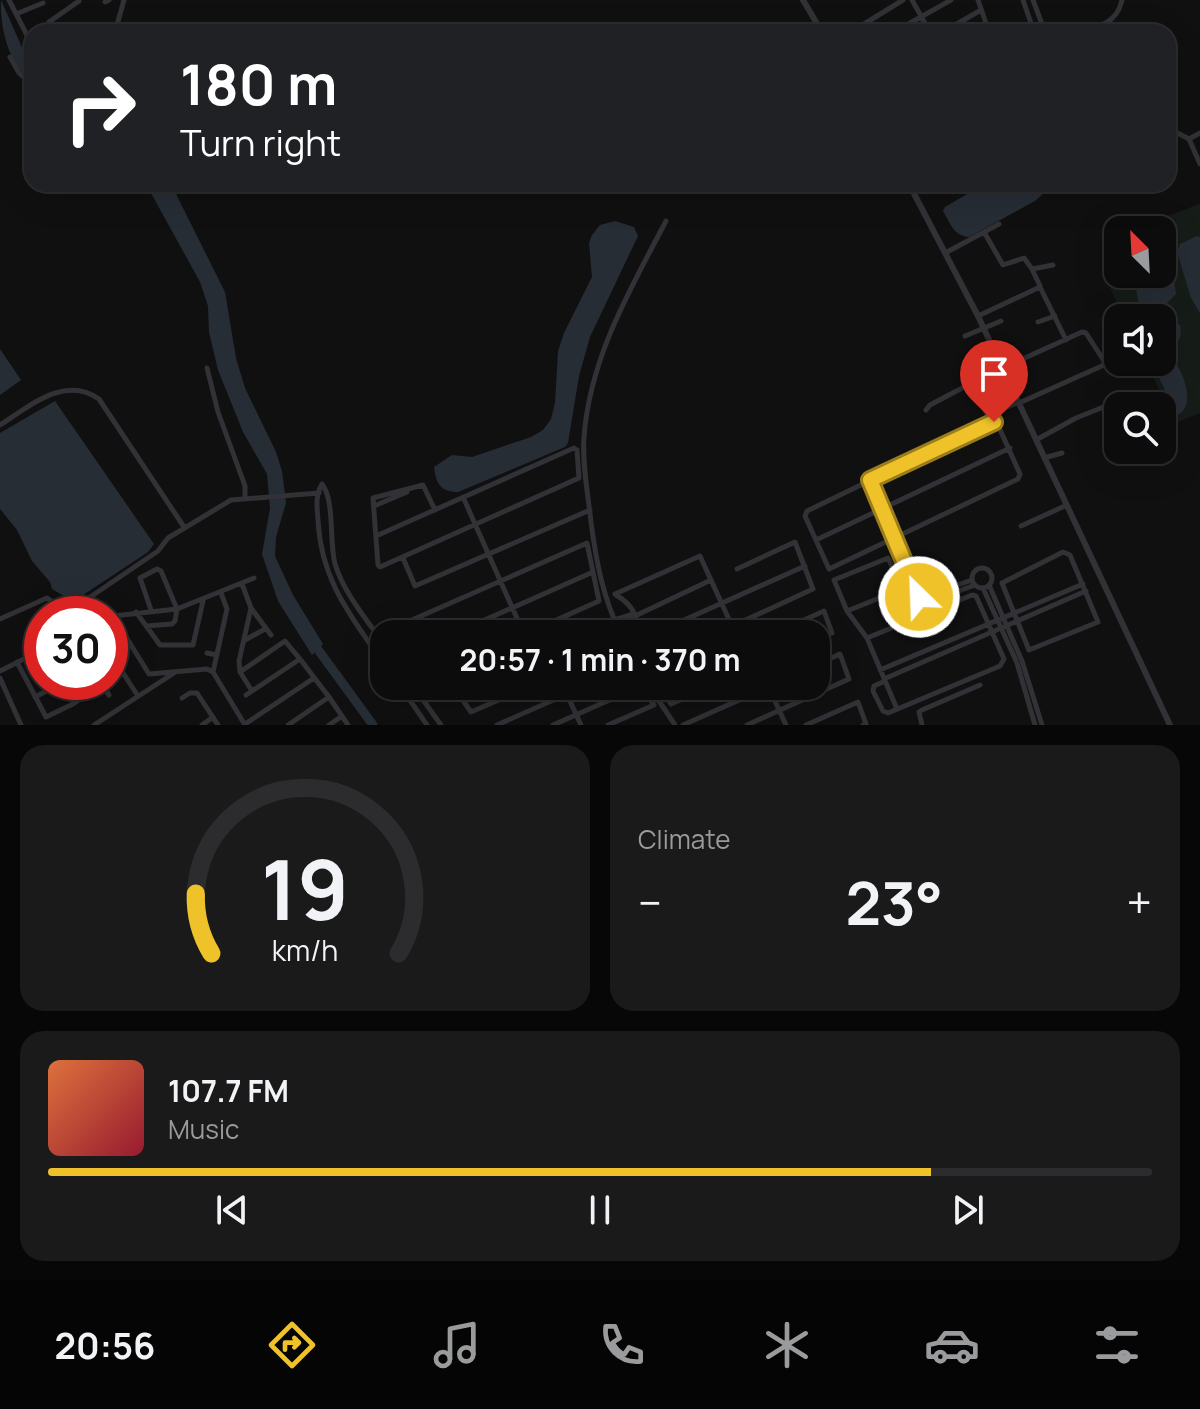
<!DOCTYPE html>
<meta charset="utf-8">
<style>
:root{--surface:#0c0c0d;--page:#1a1a1b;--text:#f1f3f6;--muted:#9a9b9d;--line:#2c2c2e;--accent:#efc22a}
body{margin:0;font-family:Manrope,sans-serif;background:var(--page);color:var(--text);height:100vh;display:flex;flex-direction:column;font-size:30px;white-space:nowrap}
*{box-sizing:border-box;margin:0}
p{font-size:26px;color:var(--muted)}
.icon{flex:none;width:44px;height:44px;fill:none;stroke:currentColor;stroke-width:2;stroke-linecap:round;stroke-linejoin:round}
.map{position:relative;height:725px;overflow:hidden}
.details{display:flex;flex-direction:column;gap:20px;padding:20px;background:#070707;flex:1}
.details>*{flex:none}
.banner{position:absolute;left:24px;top:24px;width:1152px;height:168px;border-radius:24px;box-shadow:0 8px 32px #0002,0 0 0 2px var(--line);background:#202124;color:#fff;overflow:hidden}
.needle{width:52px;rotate:336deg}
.buttons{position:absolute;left:1104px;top:216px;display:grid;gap:16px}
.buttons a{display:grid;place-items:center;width:72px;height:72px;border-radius:16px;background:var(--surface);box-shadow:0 8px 32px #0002,0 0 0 2px var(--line);font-size:40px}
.speed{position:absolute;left:24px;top:596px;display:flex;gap:16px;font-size:40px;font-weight:700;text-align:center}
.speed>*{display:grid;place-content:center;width:104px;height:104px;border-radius:50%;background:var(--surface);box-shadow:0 8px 32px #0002,0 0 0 2px var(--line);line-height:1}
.speed .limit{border:12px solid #d22;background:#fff;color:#111}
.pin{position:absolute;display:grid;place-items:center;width:68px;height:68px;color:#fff;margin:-82px -34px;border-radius:50% 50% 50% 0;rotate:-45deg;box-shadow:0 0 8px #0007}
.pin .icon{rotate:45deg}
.me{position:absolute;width:88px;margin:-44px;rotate:336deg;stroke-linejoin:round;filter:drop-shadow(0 0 6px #0008)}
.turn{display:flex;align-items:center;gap:28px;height:168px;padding:0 24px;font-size:36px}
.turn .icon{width:104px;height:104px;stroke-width:2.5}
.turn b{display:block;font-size:56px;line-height:68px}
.big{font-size:60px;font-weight:700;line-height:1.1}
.details .card{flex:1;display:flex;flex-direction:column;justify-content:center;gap:12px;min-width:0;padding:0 28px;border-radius:24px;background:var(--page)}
.details .dial{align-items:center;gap:0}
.dial svg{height:208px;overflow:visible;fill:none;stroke:var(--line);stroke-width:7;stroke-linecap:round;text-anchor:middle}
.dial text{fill:var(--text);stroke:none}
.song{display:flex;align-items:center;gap:24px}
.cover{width:96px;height:96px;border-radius:12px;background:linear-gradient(135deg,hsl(20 70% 55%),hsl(350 70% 35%))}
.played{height:8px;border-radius:4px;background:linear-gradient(90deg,var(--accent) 80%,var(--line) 80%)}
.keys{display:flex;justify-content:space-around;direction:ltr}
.heat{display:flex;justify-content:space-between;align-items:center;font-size:44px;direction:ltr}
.details .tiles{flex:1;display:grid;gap:20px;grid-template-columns:1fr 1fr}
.card:last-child{grid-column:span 2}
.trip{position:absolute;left:370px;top:620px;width:460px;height:80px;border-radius:24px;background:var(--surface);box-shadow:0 8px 32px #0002,0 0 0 2px var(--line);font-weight:700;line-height:80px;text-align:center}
.dock{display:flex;height:128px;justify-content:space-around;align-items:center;background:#050505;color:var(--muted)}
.dock .icon{width:56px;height:56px}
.dock .active{color:var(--accent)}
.dock b{font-size:36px;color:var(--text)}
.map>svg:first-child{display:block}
</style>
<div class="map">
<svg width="1200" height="725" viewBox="0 0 1200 725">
<rect width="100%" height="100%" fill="#101011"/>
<!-- green -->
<path fill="#161c18" d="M1200,204V413L1175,423L1146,362H1162V318H1125L1110,288L1132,274H1162V230H1129Z"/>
<!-- water -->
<path fill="#272d35" d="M1,0L28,61L32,65V81C8,65 0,27 1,0Z
M146,184H171L225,292L236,358L245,388L276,452L282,471L286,503L276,537L275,556L293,595L323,644L312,655L278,601L262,554L270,508L267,474L243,432L218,370L209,332L208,306L200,282Z
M984,184H1054L1035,201L969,237C954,236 950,223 943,211L945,207Z
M615,221L634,227L638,236L590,337L579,376L568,443L565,447L458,492C440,492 436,483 434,467L452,455L472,457L531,437L543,430L551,419L555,403L558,351L564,333L592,277L589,243L592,235L600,225Z
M1197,236L1200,237V313L1191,298L1177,252L1180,244Z
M1162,260L1174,279L1176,294L1165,305L1167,317L1180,325C1182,336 1180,341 1171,348L1162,344V318H1146C1138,303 1132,289 1141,274H1162Z
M1162,348C1181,360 1200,408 1176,415L1152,362H1162Z
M0,349L21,380L0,395Z
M55,401L154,544L148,552L80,597L69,599L52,589L50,582L32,561L17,530L0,509V433Z"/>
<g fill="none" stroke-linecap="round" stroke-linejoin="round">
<!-- river -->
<path stroke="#272d35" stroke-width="9" d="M311,640L373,725"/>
<!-- minor -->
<path stroke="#313136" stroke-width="5" d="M9,0L32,45
M912,0L930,32
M978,0L989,32
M1023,0L1034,32
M1033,0L1045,32
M105,2L109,0
M16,14L43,3
M53,32L49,22L79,1
M59,32L67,29
M115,32L124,0
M851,32L903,0
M894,32L951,0
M943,32L981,10
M1062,32C1089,26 1115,31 1122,0
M10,57L19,73L32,84
M26,80L32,73
M1168,108V109
M1168,128L1189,139L1200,164
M1189,139L1200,133
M984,232L1003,265L1024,258L1032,269L1053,265
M947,252L999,224
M1032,269L1040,286
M978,316L1040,287L1066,340
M1038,322L1055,316
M965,336L1001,321
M207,368L218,412L245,486V498
M971,383L988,416L1018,402
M926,410L930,405L983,377L1082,332L1086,333L1104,361V365L1019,403
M991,422L997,423L1020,474L1018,479L829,569L805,516L807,511Z
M0,425C30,406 64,375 99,399L184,527
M1036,440L1076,418L1116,402
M1044,458L1062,453
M874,478L925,593L931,594L972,580
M870,480L919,597L934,600L975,585
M423,485L435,510
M463,497L524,634
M374,506L407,492
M1021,526L1067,505
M376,536L574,448L577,450L579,478L380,567L378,565L373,498L423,485
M816,540L1010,448
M1063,552L1070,555L1098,622L1029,650L1002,583Z
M403,558L415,586L590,510
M972 578a10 10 0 1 1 20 0a10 10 0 1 1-20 0Z
M242,584L251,608L271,635
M989,585L1022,661L1042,725
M983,588L1017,663L1035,725
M615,594L700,556L732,626
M616,595C633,605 637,615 639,634
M909,602L932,612
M847,611L902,589
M136,612L160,645H193L203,601
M0,619L47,598L58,606H77L158,551L168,538L231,500L319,493
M614,620L634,614
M616,625L711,580
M146,626L172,624L175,621L177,609L161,571L157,569L140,578L151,610
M417,634L410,624L412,620L587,543L599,601L525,634
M453,634L593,572
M592,634L608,627
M621,634C603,599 596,560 591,522C588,494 582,465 584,437C590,357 630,290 666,221
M653,634L805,566
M715,634L813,589L795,542L737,569
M773,634L824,611L832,633L816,640
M867,638L972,595L976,596L1004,659L1000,666L888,713L883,711L873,691L874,686L885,681
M245,640L265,629
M384,644C366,619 344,593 335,564C329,541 335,501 322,484C315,496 317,507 318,520C321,581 351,616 384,664
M110,653L138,696
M207,653L217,655
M17,662L46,717L73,704L102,684
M880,670L1083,584
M0,671L42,650
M213,672L227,609L221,593
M240,672L252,691
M0,678L21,725
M884,679L1086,591
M101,683L109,695
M400,686L427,725
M413,686L441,725
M474,686L458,693L471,712L531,686
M563,686L581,725
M649,686L675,725
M660,686L671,704L712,686
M768,686L786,725
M246,695L300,659L285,641L240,672L239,661L251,608
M35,697L64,682
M329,697L348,725
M182,698L190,693H197L218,725
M897,709L867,638L847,611L834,580L888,558L915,619
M245,724L314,678
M94,725L174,673
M202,725L213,717
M245,725L213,672L207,669L149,674L113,616L177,609L254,578
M288,725L329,697L300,659
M329,725L342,716
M497,725L585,686
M553,725L641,686L654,705L608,725
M683,725L771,686
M747,725L849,679L840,654L816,665
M806,725L858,702L866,724L863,725
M922,725L919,712L922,710L980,685"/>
<!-- tertiary -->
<path stroke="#313136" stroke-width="6" d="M803,0L822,32
M909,184L978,316L1170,725"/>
</g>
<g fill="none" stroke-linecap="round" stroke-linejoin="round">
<defs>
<path id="route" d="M919,597L870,480L994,422"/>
</defs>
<!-- route casing -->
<use href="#route" stroke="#9b7e1b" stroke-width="20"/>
<!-- route -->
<use href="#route" stroke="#efc22a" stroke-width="14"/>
</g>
</svg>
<div class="buttons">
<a><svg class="needle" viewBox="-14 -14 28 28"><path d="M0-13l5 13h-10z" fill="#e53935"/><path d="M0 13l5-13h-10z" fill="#9a9b9d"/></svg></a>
<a><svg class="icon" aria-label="sound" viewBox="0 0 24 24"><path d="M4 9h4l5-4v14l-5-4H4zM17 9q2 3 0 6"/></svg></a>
<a><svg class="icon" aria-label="search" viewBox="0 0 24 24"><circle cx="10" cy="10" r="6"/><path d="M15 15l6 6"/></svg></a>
</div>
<div class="speed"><div class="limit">30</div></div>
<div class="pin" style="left:994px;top:422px;background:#d93025"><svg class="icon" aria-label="arrive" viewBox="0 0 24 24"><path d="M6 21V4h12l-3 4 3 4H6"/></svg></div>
<svg class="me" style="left:919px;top:597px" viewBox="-20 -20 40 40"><circle r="17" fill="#efc22a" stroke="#fff" stroke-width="3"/><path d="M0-11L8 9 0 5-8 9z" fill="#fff"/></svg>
<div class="trip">20:57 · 1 min · 370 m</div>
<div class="banner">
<div class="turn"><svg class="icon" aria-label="right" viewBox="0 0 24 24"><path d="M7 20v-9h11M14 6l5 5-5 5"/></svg><div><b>180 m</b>Turn right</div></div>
</div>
</div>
<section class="details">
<div class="tiles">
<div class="card dial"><svg viewBox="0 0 100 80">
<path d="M14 69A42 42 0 1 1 86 69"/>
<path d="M14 69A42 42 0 0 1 8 46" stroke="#efc22a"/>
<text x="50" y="56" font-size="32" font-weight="700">19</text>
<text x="50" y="72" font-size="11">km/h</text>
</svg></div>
<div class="card"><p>Climate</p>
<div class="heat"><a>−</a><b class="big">23°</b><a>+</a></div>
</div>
<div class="card">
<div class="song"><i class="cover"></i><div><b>107.7 FM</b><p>Music</p></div></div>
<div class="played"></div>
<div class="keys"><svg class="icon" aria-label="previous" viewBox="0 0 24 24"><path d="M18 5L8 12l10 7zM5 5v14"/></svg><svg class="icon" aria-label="pause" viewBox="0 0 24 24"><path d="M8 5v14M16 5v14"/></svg><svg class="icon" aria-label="next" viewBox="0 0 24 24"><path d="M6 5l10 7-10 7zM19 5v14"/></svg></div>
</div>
</div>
</section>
<nav class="dock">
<b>20:56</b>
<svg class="icon active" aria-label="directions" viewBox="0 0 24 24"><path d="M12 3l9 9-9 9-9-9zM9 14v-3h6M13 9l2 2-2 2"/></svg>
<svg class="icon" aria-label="music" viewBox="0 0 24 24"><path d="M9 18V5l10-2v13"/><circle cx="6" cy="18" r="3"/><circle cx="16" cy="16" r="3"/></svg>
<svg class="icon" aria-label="phone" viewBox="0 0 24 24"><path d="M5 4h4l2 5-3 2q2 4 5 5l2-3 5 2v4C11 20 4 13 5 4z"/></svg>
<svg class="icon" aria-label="climate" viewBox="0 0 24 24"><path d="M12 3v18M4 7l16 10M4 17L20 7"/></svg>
<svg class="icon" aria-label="car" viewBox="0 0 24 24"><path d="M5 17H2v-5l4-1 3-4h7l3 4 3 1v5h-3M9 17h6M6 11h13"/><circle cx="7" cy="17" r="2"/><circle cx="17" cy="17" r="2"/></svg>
<svg class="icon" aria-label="filters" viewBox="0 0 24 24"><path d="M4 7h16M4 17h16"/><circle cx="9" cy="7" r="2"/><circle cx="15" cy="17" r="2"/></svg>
</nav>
